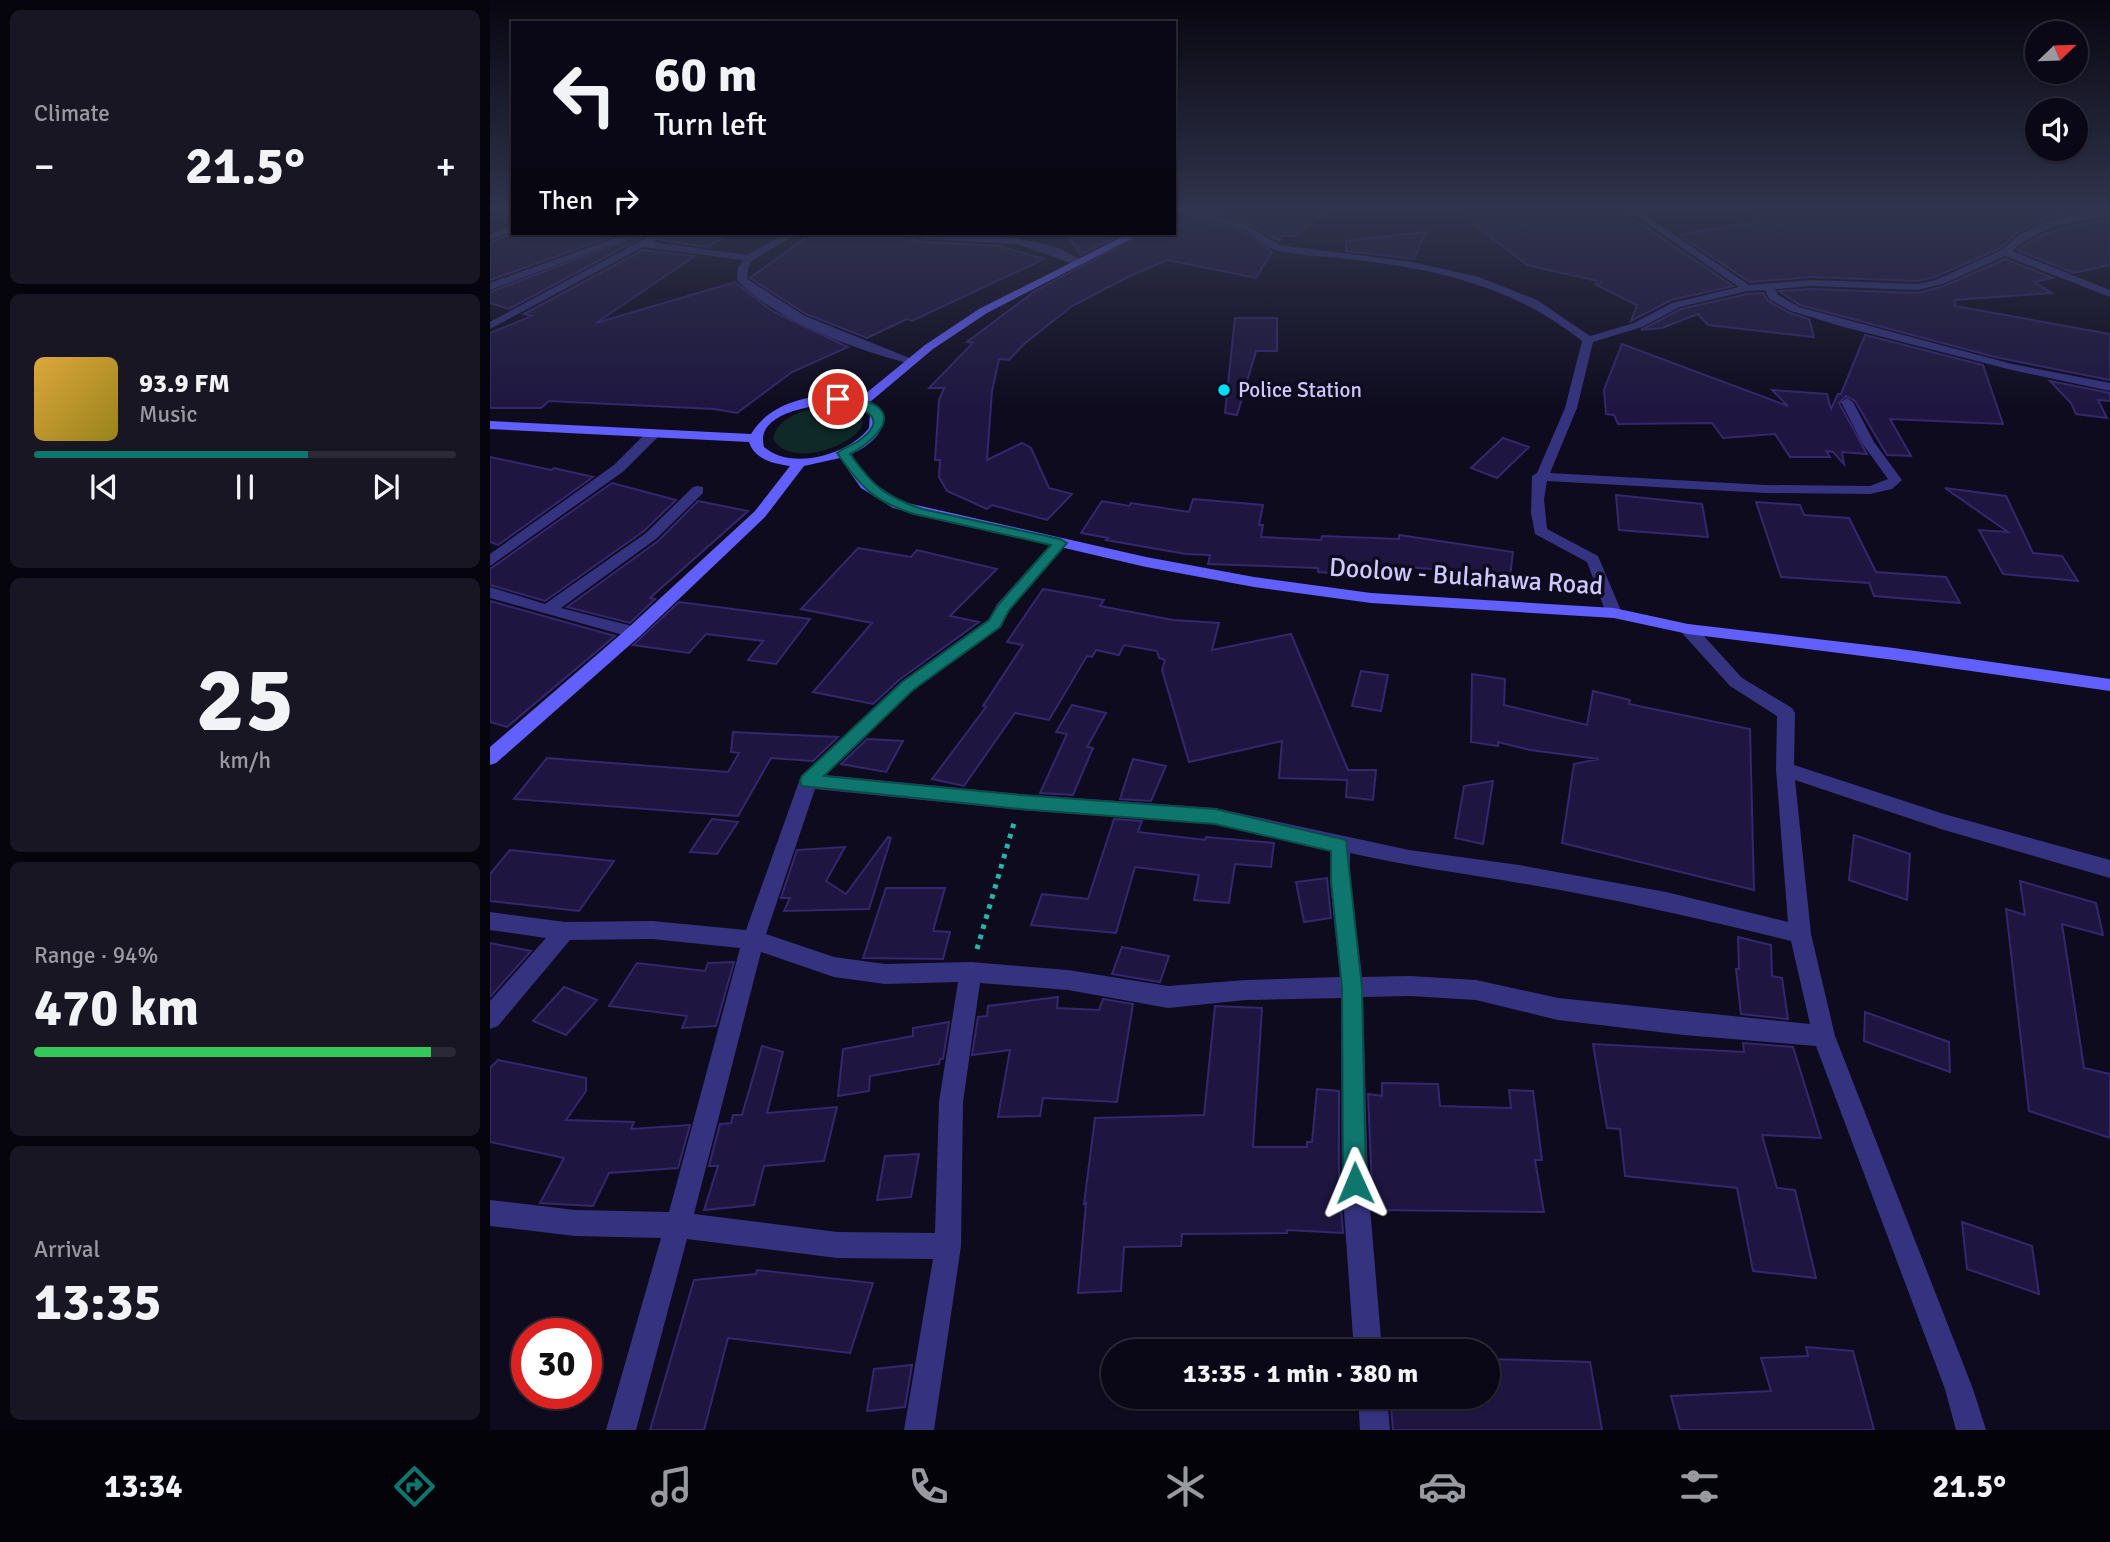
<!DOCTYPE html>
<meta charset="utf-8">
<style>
:root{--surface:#0a0816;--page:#181623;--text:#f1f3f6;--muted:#999aa1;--line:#2a2935;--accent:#0f766e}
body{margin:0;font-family:Signika,sans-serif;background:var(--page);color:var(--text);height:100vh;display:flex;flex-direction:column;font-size:26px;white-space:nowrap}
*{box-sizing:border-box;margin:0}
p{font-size:23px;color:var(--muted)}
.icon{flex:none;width:38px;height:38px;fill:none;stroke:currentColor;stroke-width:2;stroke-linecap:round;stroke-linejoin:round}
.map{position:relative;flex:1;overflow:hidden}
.details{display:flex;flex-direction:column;gap:10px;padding:10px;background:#06040c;width:490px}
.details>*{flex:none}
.top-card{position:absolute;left:21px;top:21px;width:665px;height:214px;border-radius:0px;box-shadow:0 2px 5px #0004,0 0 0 2px var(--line);background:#0a0816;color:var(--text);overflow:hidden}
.needle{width:46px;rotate:67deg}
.fabs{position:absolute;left:1535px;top:21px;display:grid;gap:14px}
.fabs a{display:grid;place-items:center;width:63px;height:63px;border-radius:50%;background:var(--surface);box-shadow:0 2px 5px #0004,0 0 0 2px var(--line);font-size:35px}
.speed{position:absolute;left:21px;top:1318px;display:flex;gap:14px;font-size:35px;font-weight:700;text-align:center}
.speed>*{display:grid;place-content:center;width:91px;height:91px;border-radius:50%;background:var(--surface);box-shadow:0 2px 5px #0004,0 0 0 2px var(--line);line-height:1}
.speed .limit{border:10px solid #d22;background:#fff;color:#111}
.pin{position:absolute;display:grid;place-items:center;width:60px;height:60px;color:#fff;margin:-30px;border:4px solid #fff;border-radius:50%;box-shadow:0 2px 7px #0007}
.me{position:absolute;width:77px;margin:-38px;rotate:359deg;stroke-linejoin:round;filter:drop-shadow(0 0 5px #0008)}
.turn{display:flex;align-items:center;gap:24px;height:147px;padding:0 28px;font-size:32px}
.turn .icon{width:91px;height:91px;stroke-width:2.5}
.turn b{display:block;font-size:49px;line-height:60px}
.then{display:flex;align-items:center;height:66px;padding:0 28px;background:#0003;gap:14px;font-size:26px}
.big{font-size:52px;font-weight:800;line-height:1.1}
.details .tile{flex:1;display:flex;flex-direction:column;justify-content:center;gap:10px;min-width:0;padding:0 24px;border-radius:10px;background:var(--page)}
.details .dial{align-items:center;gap:0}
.dial b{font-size:91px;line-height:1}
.song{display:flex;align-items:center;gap:21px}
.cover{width:84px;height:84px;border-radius:10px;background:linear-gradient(135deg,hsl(40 70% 55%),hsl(50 70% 35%))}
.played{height:7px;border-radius:4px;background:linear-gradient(90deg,var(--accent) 65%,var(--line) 65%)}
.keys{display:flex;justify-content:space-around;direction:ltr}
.heat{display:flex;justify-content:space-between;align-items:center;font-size:38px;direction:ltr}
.charge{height:10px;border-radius:5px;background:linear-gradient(90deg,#34c759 94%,var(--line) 0)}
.trip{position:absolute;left:611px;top:1339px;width:399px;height:70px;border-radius:35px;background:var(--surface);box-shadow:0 2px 5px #0004,0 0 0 2px var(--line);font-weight:800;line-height:70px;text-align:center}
.menu{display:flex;height:112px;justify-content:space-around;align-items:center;background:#040309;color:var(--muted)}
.menu .icon{width:49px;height:49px}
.menu .on{color:var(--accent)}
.menu b{font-size:32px;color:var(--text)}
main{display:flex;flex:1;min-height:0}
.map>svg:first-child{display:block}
</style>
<main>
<section class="details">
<div class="tile"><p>Climate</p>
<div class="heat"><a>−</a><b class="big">21.5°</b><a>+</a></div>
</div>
<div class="tile">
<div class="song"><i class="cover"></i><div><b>93.9 FM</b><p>Music</p></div></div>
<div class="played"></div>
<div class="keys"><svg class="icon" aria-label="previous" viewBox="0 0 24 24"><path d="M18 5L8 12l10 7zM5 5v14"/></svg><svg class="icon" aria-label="pause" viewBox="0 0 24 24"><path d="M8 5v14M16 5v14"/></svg><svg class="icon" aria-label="next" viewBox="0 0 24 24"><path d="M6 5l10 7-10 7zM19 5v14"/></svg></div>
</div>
<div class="tile dial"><b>25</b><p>km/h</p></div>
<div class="tile"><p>Range · 94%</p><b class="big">470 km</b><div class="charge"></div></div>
<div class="tile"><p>Arrival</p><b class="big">13:35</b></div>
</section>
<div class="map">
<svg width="1620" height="1430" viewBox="0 0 1620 1430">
<rect width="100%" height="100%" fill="#0e0b1e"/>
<!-- green -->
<path fill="#0e2927" d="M344,406C426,416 308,482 283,439C288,413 322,408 344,406Z"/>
<!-- building -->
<path fill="#1e1640" stroke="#34276e" stroke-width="2" d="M717,209H843L803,236H792L789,241L754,221L714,211Z
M965,209H1134L1141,217L1243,286L1181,300L1141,321L1147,305L1105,284L1112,282L1037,265Z
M1252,209H1611L1570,215L1547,222L1528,232L1511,248L1445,277L1427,281L1322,277L1260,282L1189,235L1269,221Z
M702,218L754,232L782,252L766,278L677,260L640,276L582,306L534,344L519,360L509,359L502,391L497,460L532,443L541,448L559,488L582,494L557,520L502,505L497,509L457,491L449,477L450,460H445L449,400L454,388H439L483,343L477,342L545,291L654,233H684V229Z
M1620,219V265L1584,273L1527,250L1546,238L1569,229Z
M936,232L924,259L856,251V241Z
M25,233H132L0,280V242Z
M155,233H160L19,309L0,303V292Z
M179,233H240L218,247L170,240Z
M322,233H372L425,238L422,241L510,246L554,259L422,321L417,319L377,338L316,314L260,278Z
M577,233L608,235L635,233L590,255Z
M153,250L205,256L106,323L245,282L282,311L358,347L302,372L247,413L224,409L59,401L51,408H0V333L42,316L34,314Z
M1515,259L1563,278L1544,282L1562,293L1465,300V306L1620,334V380L1505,357L1310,305L1289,291L1322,289L1428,293L1454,286Z
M1273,293L1278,301L1300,313L1319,319L1324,337L1218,325L1208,314L1172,328L1151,330L1191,309L1257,294Z
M745,318H787V351H766L747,415L735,413Z
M1375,335L1493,365L1513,424L1400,419L1421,456L1397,455L1365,401L1356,396L1349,403L1377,454L1352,452L1354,464L1343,452L1336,451L1340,457H1300L1285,434L1233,438L1222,423L1128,424L1124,415L1116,414L1114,390L1132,344L1298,406L1282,390L1337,394L1341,409L1348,394H1351Z
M1560,381L1620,393V401L1608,400L1617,418L1586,414L1581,403Z
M1013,438L1039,447L1007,478L981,468Z
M0,457L61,470L64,468L103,477L8,545L0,542Z
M122,483L186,500L154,531L55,601L0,585V569Z
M1455,488L1516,496L1543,553L1572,556L1588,581L1513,574L1489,530L1518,532Z
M1126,495L1212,504L1218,537L1129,530Z
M703,499L773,505L769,525H773L771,537L831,540L832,536L909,539V535L1023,552L1019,584L954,575L955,570L903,566V571L869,569V575L828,572V568L718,564L720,555L696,554L616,540L618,538L591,533L612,501L639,506L641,503L699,512Z
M208,501L258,511L160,598L165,599L140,623L77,607L168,541Z
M1266,502L1310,505L1314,515L1359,518L1386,572L1456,577L1470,603L1384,596L1379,583L1291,577Z
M368,548L421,557L427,550L507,569L460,616L489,622L409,680L383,704L323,692L382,623L311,609Z
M553,589L614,600L610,606L683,620L729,623L722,650L801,634L858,770H886L883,800L856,797L857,780L789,778L792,741L699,762L672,670L675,660L669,658L667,651L634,645L629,655L606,650L602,657L597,656L559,720L525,713L474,786L442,779L496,707L493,706L533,645L517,642Z
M0,601L125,636L17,727L0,722Z
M189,602L320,619L286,664L258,660L273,641L216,634L199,653L143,645Z
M871,671L898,675L891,711L862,706Z
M982,674L1015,679L1014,705L1097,725L1103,691L1140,700L1139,704L1260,729L1264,890L1072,843L1084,764L1109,759L1040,750L1008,742V746L981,742Z
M582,705L616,713L597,747L603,748L583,795L550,793L577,734L566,732Z
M243,732L348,737L323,761L281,758L248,816L24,799L57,758L238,772L249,753L241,752Z
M377,739L413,741L396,772L351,764Z
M643,759L676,766L661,801L630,799Z
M1003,781L993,844L965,838L974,786Z
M222,819L248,822L227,854L200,852Z
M624,819L652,821L648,832L715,840L716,837L784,843L781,867L745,864L739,903L704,900L709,875L645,867L626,933L541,925L552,894L598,899Z
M1364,835L1420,854L1417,900L1359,880Z
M398,837L401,838L379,909L294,911L300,898H291L307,850L355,847L336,881L356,894Z
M20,850L124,861L89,911L0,901V874Z
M837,878L841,918L814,922L806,882Z
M1530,881L1606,903L1613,935L1572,924L1594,1068L1620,1074V1138L1539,1111L1516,909L1535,915Z
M396,888H455L443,931L460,932L453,959L373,958Z
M1248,937L1281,945L1282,976L1292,978L1298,1019L1251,1014L1246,969H1249Z
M0,943L41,951L0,997Z
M632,947L679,956L670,982L622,974Z
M244,962L226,1026L192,1028L197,1016L119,1006L147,963L215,971L218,963Z
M74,987L107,1000L76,1035L43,1021Z
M568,997L567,1008L609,1010L613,999L643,1004L627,1102L553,1098L550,1116L508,1117L520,1050L482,1055L488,1017L497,1016L498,1006Z
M725,1006L772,1008L763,1147H817V1142H822L827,1089L849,1091V1183L853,1233L797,1230V1233L692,1234L691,1246L634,1247L631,1291L588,1293L596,1203L594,1204L605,1118L714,1115Z
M1375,1012L1459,1042L1460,1072L1374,1041Z
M459,1022L453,1059H450L449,1064L380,1076L379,1091L348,1096L353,1049L423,1036V1028Z
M1253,1043L1303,1047L1331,1138L1272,1135L1287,1188L1305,1190L1326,1278L1263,1271L1247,1188L1135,1176L1130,1129L1117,1128L1103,1044L1254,1052Z
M272,1046L293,1052L277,1113L347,1107L334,1161L274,1166L264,1205L214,1210L228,1166H219L230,1124L241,1123L243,1115H252Z
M8,1060L96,1078V1091L76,1120L144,1122L141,1129L200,1125L188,1168L119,1173L103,1206L50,1203L74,1158L0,1142V1068Z
M892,1083L948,1084L950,1106L1021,1108L1019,1090L1043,1091L1052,1160H1045L1054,1212L883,1210L878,1094L892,1096Z
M429,1154L421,1197L387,1200L395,1156Z
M1472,1222L1542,1246L1549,1294L1477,1269Z
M267,1270L383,1283L360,1353L238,1338L214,1430H160L204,1280L266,1274Z
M1316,1347L1363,1351L1384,1430H1190L1181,1396L1281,1391L1271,1358L1318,1356Z
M998,1359L1100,1362L1112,1430H903L900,1396H998Z
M422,1365L415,1407L377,1411L384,1369Z"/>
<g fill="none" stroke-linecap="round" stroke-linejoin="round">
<!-- path -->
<path stroke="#26b5ab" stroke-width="5" stroke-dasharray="4.5 6" stroke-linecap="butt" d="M487,949L524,823"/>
<!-- minor -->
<path fill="#353380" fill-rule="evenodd" d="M684,209H696L753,223L790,245L922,262L989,277L1047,300L1100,336L1144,323L1182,303L1249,287L1136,209H1146L1259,285L1322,280L1427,284L1446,280L1512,250L1530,234L1548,225L1570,218L1620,210V216C1583,222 1551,225 1522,251L1620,290V297L1515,256L1453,284L1427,290L1322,286L1285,289L1288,295L1309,307L1522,364L1620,383V391L1522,370L1354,327L1301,311L1279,299L1275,290L1257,291L1190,307L1152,327L1103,342L1087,408L1060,473L1275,485L1380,486L1398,479L1372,443L1351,402L1357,398L1363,402L1384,442L1412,480L1402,489L1380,494L1275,493L1057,481L1054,499L1057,529L1108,556L1132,613L1124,618L1116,613L1097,562L1045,534L1041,513L1042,476L1047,473L1075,408L1092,341C1021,285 946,269 858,259C835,256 812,256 789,251L777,247L755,230L684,211Z
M23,225V231L0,240V234Z
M139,233H152L0,290V283Z
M165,233H177L162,242L257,255L297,233H308L263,260L258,267L257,279L315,316L427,361L421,364C367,350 286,321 247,280L248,267L253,260L153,247L0,329V322Z
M434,234C483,236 555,232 595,263L586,265L527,244L431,239V235Z
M162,431L168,435L167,438L134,471L0,566V554L124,465L157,432Z
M208,486L213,487V493L166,539L71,608L150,628L152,632L150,636L144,638L0,598V587L55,604L156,533L203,487Z
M570,538L577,543L575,546L519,611L511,627L423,690L336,775L530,794L725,808L919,850L1029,865L1176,892L1298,922L1286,769L1287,716L1240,686L1192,633L1190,629L1198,624L1204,625L1252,678L1302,708L1305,713L1304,765L1454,814L1620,860V878L1454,830L1305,780L1321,934L1345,1036L1483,1389L1496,1430H1466L1455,1389L1326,1046L1194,1035L1068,1020L986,1000L920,996L873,997L878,1183L892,1351H864L852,1183L851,998L756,1000L678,1008L578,990L490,983L473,1102L471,1246L444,1430H414L443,1259L347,1258L197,1239L146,1430H116L171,1238L85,1236L0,1226V1200L85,1210L179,1212L250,948L162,939L80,940L8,1026L0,1029V1001L56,938L0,930V912L75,922L162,921L256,930L311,776L411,682L499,619L507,604L565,540ZM325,789L530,810L725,824L840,849V881L850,977L756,980L678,986L578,970L481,962L395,964L344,957L276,934ZM860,853C916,866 972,873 1029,883C1121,898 1211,919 1301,941L1320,1024L1068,998L986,980L920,976L872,977L860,881ZM271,952L344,977L395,984L468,982L449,1102L445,1233L347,1232L204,1214Z
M868,1396H897L900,1430H870Z"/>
<!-- secondary -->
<path fill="#625fff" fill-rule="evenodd" d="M684,209H691L684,213Z
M640,233H652L497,313L443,349L380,402L393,414C396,434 377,447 361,454L381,482L413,502L656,557L764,577L881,593L1124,608L1198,624L1404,648L1620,679V691L1404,660L1198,634L1124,618L881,603L764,587L656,567L403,508L371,488L350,458L314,466L275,517L150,636L6,763L0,765V747L138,628L265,511L300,466C283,463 265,460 259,442L0,429V421L261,434C281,400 332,390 369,399L435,345L489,309ZM348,403L366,405L380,414L379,428C358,455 301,471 274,447C265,412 325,405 348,403Z"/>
</g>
<!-- sky -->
<linearGradient id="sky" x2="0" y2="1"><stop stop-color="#080610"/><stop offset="0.51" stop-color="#30344c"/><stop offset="1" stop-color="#30344c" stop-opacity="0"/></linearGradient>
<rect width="1620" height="409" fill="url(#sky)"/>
<!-- route -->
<path fill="#0f766e" stroke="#0a4d48" stroke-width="2" d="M348,395C358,398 371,398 381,403C414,418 376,446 360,454C383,486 394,496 432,509L570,539L577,543L519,610L510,627L423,690L334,776L530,795L725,809L856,840L872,988L876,1183L873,1191L865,1194L857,1191L853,1183L852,988L841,881V851L725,824L530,809L312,786L310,781L312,776L412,682L499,620L508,605L561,545L424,514C383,501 371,487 347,453C353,448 360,446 367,442C406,415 367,407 344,401V396Z"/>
<!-- markers -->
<circle fill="#00ddf3" stroke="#0e0b1e" stroke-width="2.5" cx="734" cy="390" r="7"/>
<g text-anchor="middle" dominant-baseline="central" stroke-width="7" stroke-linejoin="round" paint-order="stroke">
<!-- far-poi labels -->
<g font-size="21" fill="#cec8ff" stroke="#0e0b1e" text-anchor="start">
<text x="748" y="390">Police Station</text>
</g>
<!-- street labels -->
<g font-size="26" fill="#cec8ff" stroke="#0e0b1e">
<text transform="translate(976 577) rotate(4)">Doolow - Bulahawa Road</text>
</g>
</g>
</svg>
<div class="fabs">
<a><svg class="needle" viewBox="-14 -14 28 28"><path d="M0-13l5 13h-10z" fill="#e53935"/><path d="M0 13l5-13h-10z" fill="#999aa1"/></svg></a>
<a><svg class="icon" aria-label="sound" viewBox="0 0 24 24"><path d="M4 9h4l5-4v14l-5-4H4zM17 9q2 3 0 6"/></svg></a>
</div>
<div class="speed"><div class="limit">30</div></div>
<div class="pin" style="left:348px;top:399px;background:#d93025"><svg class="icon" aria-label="arrive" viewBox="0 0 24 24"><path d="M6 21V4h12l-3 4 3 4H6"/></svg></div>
<svg class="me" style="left:865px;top:1183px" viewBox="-20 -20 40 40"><path d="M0-17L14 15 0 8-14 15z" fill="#0f766e" stroke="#fff" stroke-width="4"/></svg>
<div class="trip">13:35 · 1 min · 380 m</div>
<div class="top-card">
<div class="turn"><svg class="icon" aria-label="left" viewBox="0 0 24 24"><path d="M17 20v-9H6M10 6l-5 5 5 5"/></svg><div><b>60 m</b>Turn left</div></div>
<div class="then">Then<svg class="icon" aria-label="right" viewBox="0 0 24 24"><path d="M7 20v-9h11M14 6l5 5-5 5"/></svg></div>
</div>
</div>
</main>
<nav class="menu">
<b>13:34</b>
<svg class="icon on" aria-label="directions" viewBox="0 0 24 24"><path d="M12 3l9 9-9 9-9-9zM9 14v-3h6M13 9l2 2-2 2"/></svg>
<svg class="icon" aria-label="music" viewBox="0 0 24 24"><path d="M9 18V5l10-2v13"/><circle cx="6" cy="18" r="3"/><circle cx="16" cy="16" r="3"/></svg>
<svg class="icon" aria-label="phone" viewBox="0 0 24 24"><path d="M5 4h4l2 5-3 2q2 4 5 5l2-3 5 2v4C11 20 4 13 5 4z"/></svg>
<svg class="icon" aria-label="climate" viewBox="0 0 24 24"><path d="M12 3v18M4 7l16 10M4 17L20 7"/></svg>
<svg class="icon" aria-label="car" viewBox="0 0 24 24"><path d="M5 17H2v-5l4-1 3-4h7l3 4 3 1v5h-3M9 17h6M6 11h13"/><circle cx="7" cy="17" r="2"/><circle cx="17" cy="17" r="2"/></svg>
<svg class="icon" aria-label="filters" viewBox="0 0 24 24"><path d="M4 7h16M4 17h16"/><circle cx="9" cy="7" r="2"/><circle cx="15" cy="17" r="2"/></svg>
<b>21.5°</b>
</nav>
